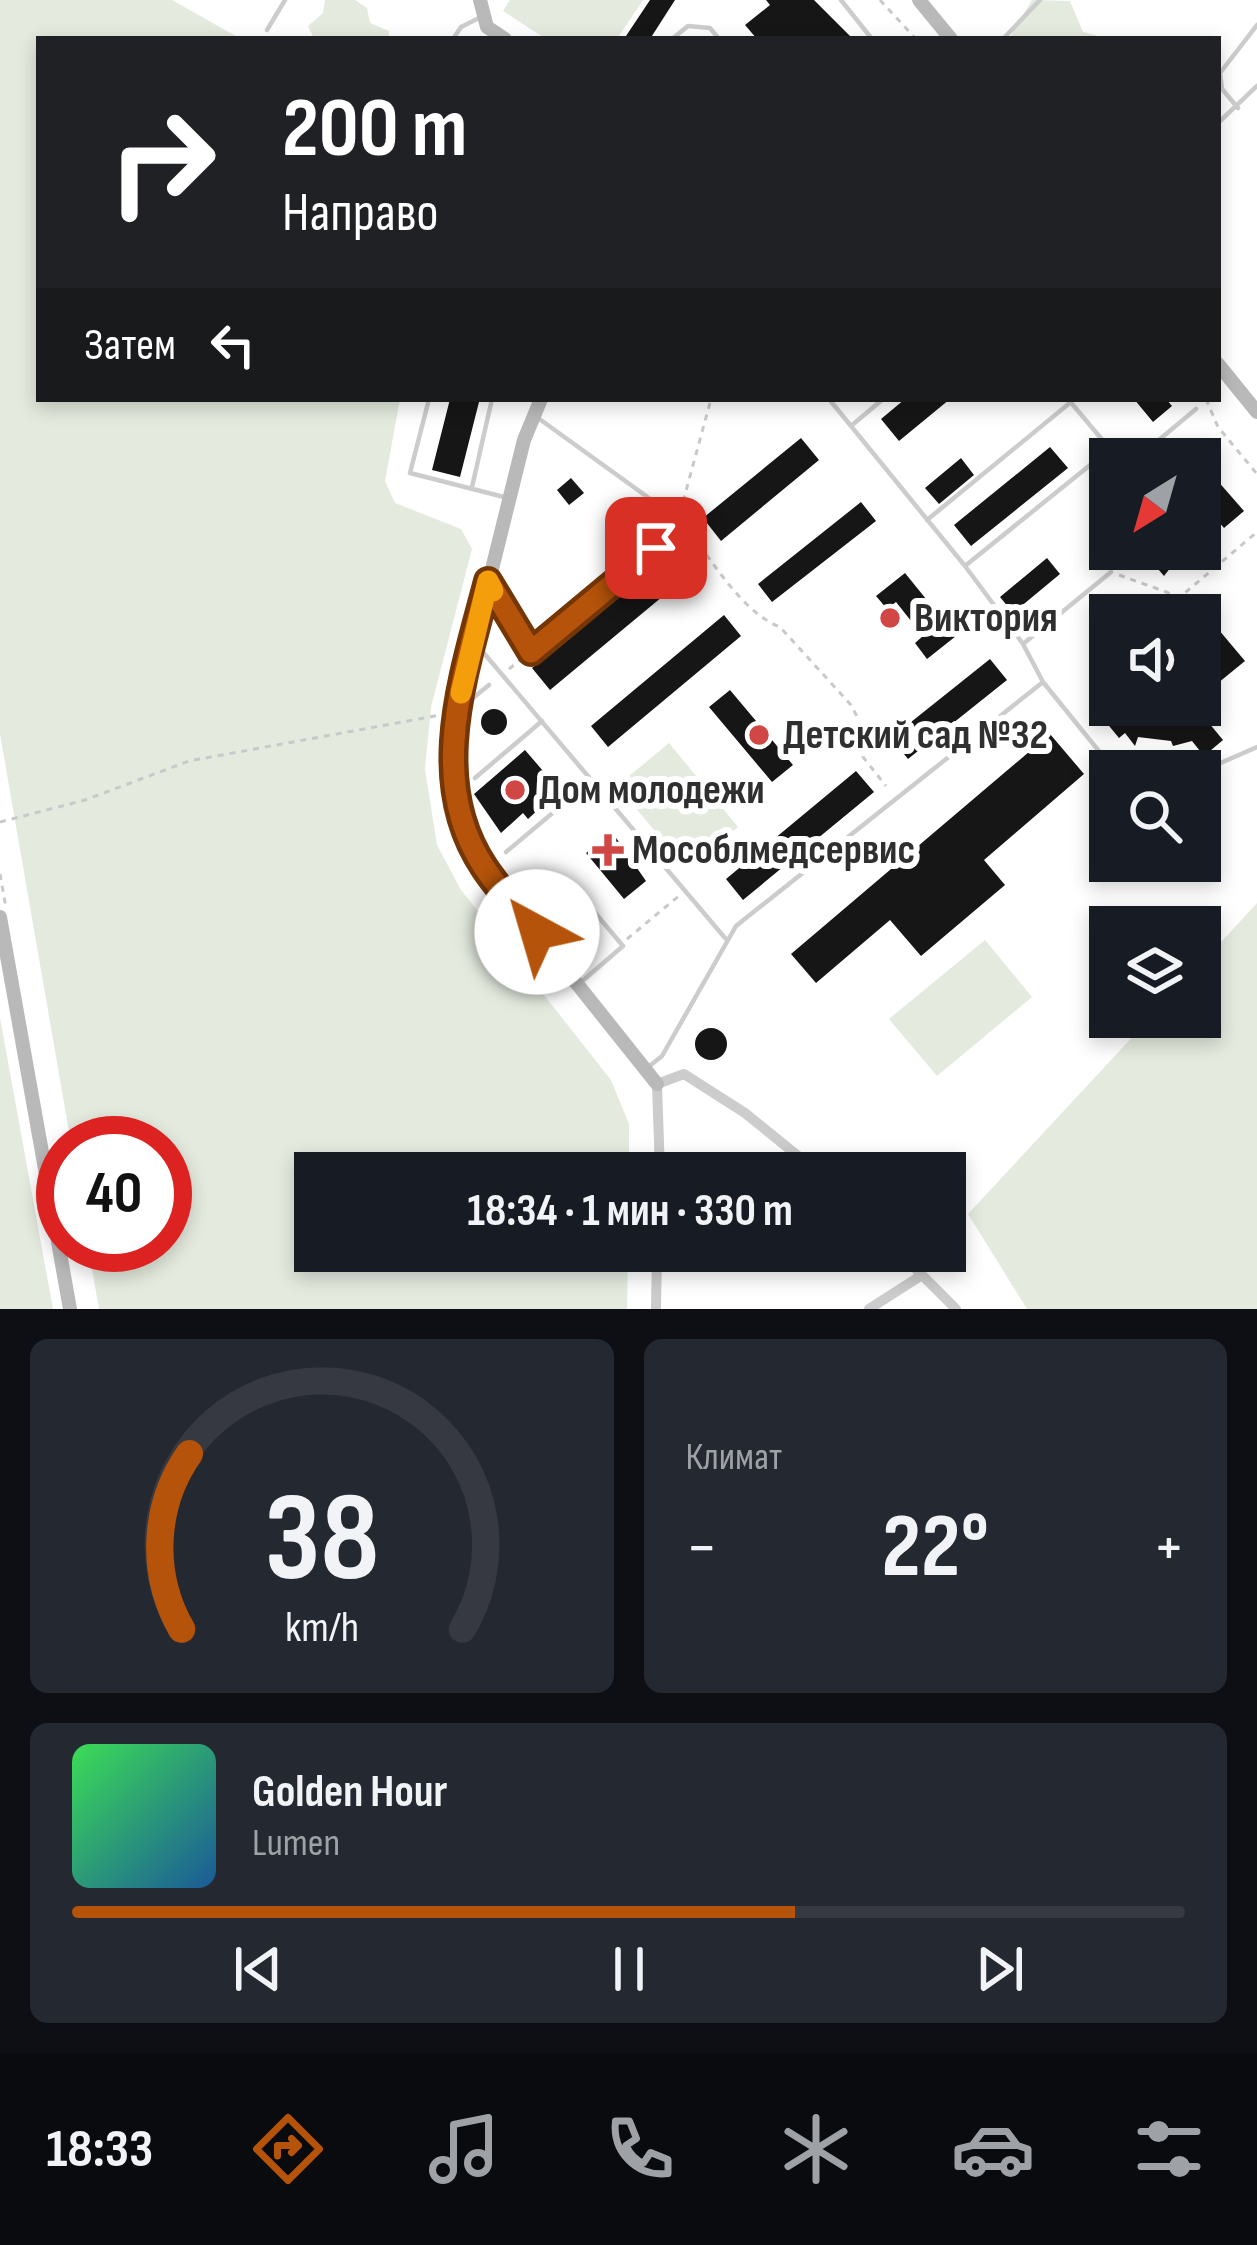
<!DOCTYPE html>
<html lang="ru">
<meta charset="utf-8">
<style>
:root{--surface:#171b24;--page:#242831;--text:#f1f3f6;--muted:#9ea1a6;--line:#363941;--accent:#b45309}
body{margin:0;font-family:"Sofia Sans Condensed",sans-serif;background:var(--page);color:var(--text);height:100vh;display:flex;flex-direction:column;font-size:45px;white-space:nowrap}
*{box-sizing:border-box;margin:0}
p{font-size:39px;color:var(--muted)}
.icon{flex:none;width:66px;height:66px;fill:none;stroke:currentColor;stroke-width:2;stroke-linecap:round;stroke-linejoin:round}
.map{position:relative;height:1309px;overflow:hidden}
.sheet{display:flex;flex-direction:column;gap:30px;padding:30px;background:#0d0f14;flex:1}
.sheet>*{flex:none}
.banner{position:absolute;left:36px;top:36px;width:1185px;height:366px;border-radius:0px;box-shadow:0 6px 18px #0003;background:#202124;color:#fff;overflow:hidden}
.needle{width:78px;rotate:217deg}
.tools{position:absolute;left:1089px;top:438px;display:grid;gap:24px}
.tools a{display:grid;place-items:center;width:132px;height:132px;border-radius:0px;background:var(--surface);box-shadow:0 6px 18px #0003;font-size:60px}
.speed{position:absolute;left:36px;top:1116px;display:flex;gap:24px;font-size:60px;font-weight:700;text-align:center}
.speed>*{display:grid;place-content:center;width:156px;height:156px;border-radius:50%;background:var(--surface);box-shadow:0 6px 18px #0003;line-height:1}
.speed .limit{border:18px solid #d22;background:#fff;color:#111}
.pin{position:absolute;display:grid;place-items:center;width:102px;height:102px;color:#fff;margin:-51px;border-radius:24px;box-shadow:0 6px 18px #0006}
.me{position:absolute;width:132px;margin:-66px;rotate:321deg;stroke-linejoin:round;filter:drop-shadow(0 0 9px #0008)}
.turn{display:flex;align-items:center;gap:42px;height:252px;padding:0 48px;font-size:54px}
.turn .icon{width:156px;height:156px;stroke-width:2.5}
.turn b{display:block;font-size:84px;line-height:102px}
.then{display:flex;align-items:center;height:114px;padding:0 48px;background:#0003;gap:24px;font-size:45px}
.big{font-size:90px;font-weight:700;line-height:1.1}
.sheet .widget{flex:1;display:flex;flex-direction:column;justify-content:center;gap:18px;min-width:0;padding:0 42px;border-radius:18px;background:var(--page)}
.sheet .dial{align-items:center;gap:0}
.dial svg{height:312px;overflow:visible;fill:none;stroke:var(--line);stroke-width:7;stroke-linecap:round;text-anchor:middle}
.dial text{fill:var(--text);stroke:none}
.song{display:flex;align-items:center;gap:36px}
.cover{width:144px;height:144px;border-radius:18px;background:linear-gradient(135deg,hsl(130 70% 55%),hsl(210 70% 35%))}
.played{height:12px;border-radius:6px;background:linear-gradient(90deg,var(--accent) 65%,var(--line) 65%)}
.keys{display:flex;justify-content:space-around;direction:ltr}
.heat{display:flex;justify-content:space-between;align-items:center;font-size:66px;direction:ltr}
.sheet .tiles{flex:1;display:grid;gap:30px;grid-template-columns:1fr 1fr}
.widget:last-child{grid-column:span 2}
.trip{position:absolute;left:294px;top:1152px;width:672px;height:120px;border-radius:0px;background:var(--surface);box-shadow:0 6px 18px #0003;font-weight:700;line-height:120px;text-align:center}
.tab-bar{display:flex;height:192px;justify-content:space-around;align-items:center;background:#090b0e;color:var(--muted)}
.tab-bar .icon{width:84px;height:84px}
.tab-bar .current{color:var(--accent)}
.tab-bar b{font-size:54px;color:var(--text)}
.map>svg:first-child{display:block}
</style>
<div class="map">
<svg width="1257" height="1309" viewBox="0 0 1257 1309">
<rect width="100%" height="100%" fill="#fff"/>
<!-- green -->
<path fill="#e4eade" d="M0,0H172L241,39H39V399H400L385,481L395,503L461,529L472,549L431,707L425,769L437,845L461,890L611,1080L629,1124V1173H315V1251H628L627,1309H99L88,1245H165V1143H71L0,734Z
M325,0H355L367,8L370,23L389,31V39H314L308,26L323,13Z
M510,0H643L617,39H546L503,11Z
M1032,0L1070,1L1083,32L1109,39H1009Z
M669,743L738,827L687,869L617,786Z
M1257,903V1309H1027L968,1214L1151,1017H1200V965Z
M985,940L1032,997L937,1076L889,1019Z
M0,1018L53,1309H0Z"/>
<!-- building -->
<path fill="#161616" d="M650,0H675L650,39H624Z
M766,0H814L853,39H757L745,25L770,5Z
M450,399L479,402L460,477L432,470Z
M905,399H950L899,441L881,419Z
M1134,399H1166L1172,406L1153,422Z
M801,438L819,460L721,541L703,518Z
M1050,447L1068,468L971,546L954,525Z
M961,458L974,475L939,504L925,488Z
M1209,471L1244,511L1224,528L1218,521L1200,536V478Z
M571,478L584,493L569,505L557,490Z
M861,502L876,521L772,602L758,584Z
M1141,549H1185L1164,576Z
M668,555L686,577L550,690L532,668Z
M1047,558L1060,574L1013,613L1000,597Z
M905,573L956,636L927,659L915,643L923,636L896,602L887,609L876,596Z
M1197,604L1245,661L1218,683L1202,665L1212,657L1200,642V615H1183Z
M724,615L741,636L608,747L591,726Z
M990,659L1007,680L908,759L891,738Z
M730,690L793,765L772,782L709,707Z
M1110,698V705H1194L1223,740L1204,756L1192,741L1173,746L1171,741L1138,737L1135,746L1125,733L1119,738L1096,710Z
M481 722a13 13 0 1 1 26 0a13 13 0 1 1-26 0Z
M1050,734L1084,774L984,860L1005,885L921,956L890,920L816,983L791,954Z
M525,750L556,786L536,803L540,808L528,819L523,813L501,833L474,794Z
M856,771L874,792L743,900L726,879Z
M612,832L646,881L624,899L586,853Z
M570,907L598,940L579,955L552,922Z
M695 1044a16 16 0 1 1 32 0a16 16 0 1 1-32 0Z"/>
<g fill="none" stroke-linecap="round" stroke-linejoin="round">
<!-- path -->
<path stroke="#c9c9c9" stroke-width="3" stroke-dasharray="6 6" stroke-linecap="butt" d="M880,0L916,39
M969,39L970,38
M1206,399L1218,427L1257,474
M680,513L711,399
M685,526C711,558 741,612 780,627L851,705L863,728V757L886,786
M1119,575L1180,597L1257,532
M509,669L525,656
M0,822L85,800L189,761L446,714
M0,874L6,908
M627,939L680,895"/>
<!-- lane -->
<path stroke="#ccc" stroke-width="4.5" d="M841,0L872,39
M267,30L285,0
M453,39L461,27L481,17
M672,39L688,26L710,28L719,39
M1003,39L1040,0
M1238,108L1222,89L1220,73L1257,25
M1218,123L1257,86
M429,399L410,473L504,497
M829,399L965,566L1023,644L1043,682L1115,771
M851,426L883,399
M1110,449L1118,459
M1136,459L1196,409
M472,487L492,399
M927,520L1071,402
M965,566L1110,449L1068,399
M491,586L531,652L656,548L678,519L538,418
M1023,644L1111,572
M477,645L725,938
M462,707L489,685
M1200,772L1257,747
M475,778L542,721
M506,852L592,780
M575,889L623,946L579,984
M647,1068L662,1056L736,926L1043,682"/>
<!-- street -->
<path stroke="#ccc" stroke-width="10" d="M660,1173L657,1084L684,1074L745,1113L819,1173
M898,1251L956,1309
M656,1309L657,1251
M869,1309L922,1275"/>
<!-- secondary -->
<path stroke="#b9b9b9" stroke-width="14" d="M480,0L487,27L505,39
M919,0L951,39
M1218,364L1257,412
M541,399L524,440L462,690L452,744L459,811L483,866L657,1084
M0,917L70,1309"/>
</g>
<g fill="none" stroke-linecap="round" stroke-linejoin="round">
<defs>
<path id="route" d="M537,932C519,911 499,890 484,867C426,780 464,674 488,581L531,652L656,548"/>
</defs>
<!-- route casing -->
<use href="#route" stroke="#753606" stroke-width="30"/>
<!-- route -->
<use href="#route" stroke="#b45309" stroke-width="21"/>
<!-- slow -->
<path stroke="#f59e0b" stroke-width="21" d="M461,693L488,581L493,591"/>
</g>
<!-- markers -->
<g fill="#d04746" stroke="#fff" stroke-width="4.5">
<circle cx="890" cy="618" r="12"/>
<circle cx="759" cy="735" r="12"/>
<circle cx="515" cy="790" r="12"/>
<path d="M602 832h12v12h12v12h-12v12h-12v-12h-12v-12h12z"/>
</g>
<g text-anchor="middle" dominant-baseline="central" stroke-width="12" stroke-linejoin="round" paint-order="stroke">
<!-- poi labels -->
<g font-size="42" font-weight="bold" fill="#2f2f2f" stroke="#fff" text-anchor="start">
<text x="914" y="618">Виктория</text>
<text x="783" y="735">Детский сад №32</text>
<text x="539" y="790">Дом молодежи</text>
<text x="632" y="850">Мособлмедсервис</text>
</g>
</g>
</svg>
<div class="tools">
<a><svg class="needle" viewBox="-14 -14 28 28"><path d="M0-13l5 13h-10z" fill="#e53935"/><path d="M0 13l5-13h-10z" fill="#9ea1a6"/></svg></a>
<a><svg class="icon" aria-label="sound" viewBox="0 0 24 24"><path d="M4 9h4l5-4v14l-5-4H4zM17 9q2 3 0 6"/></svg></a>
<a><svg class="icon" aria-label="search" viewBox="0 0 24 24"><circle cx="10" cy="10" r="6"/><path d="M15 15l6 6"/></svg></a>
<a><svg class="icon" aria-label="layers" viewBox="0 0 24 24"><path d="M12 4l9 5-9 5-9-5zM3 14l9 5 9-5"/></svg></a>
</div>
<div class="speed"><div class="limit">40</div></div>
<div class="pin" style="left:656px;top:548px;background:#d93025"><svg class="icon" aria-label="arrive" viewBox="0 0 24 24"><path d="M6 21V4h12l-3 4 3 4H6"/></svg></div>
<svg class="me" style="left:537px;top:932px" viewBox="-20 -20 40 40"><circle r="19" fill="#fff"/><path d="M0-13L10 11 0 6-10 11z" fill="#b45309"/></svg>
<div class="trip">18:34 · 1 мин · 330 m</div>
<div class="banner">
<div class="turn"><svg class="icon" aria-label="right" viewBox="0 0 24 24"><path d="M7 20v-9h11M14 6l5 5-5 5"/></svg><div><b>200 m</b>Направо</div></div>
<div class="then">Затем<svg class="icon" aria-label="left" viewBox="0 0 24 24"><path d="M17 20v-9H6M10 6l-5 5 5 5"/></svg></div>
</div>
</div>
<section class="sheet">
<div class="tiles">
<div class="widget dial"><svg viewBox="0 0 100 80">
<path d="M14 69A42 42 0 1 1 86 69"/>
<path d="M14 69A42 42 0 0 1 16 24" stroke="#b45309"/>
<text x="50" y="56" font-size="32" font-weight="700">38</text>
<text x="50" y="72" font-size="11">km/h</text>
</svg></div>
<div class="widget"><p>Климат</p>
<div class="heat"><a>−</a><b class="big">22°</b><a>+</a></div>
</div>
<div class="widget">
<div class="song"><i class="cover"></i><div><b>Golden Hour</b><p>Lumen</p></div></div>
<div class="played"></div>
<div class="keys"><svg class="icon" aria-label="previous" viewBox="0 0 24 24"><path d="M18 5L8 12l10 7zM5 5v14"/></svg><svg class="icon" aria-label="pause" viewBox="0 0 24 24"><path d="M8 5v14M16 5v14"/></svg><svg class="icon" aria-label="next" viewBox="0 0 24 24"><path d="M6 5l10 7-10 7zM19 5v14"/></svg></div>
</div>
</div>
</section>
<nav class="tab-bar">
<b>18:33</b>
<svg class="icon current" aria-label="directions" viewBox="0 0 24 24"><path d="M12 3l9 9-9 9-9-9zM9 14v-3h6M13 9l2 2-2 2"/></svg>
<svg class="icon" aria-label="music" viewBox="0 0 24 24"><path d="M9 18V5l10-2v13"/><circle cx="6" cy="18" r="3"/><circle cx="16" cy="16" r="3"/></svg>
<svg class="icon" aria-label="phone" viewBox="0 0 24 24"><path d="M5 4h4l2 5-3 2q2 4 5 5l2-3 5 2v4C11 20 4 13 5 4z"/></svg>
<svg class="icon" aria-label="climate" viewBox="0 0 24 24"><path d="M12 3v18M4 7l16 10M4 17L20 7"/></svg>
<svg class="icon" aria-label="car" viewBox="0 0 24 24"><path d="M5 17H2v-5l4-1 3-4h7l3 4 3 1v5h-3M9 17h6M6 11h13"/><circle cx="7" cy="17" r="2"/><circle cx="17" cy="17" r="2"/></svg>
<svg class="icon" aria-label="filters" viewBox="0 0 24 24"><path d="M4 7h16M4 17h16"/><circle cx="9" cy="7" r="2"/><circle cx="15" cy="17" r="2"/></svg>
</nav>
